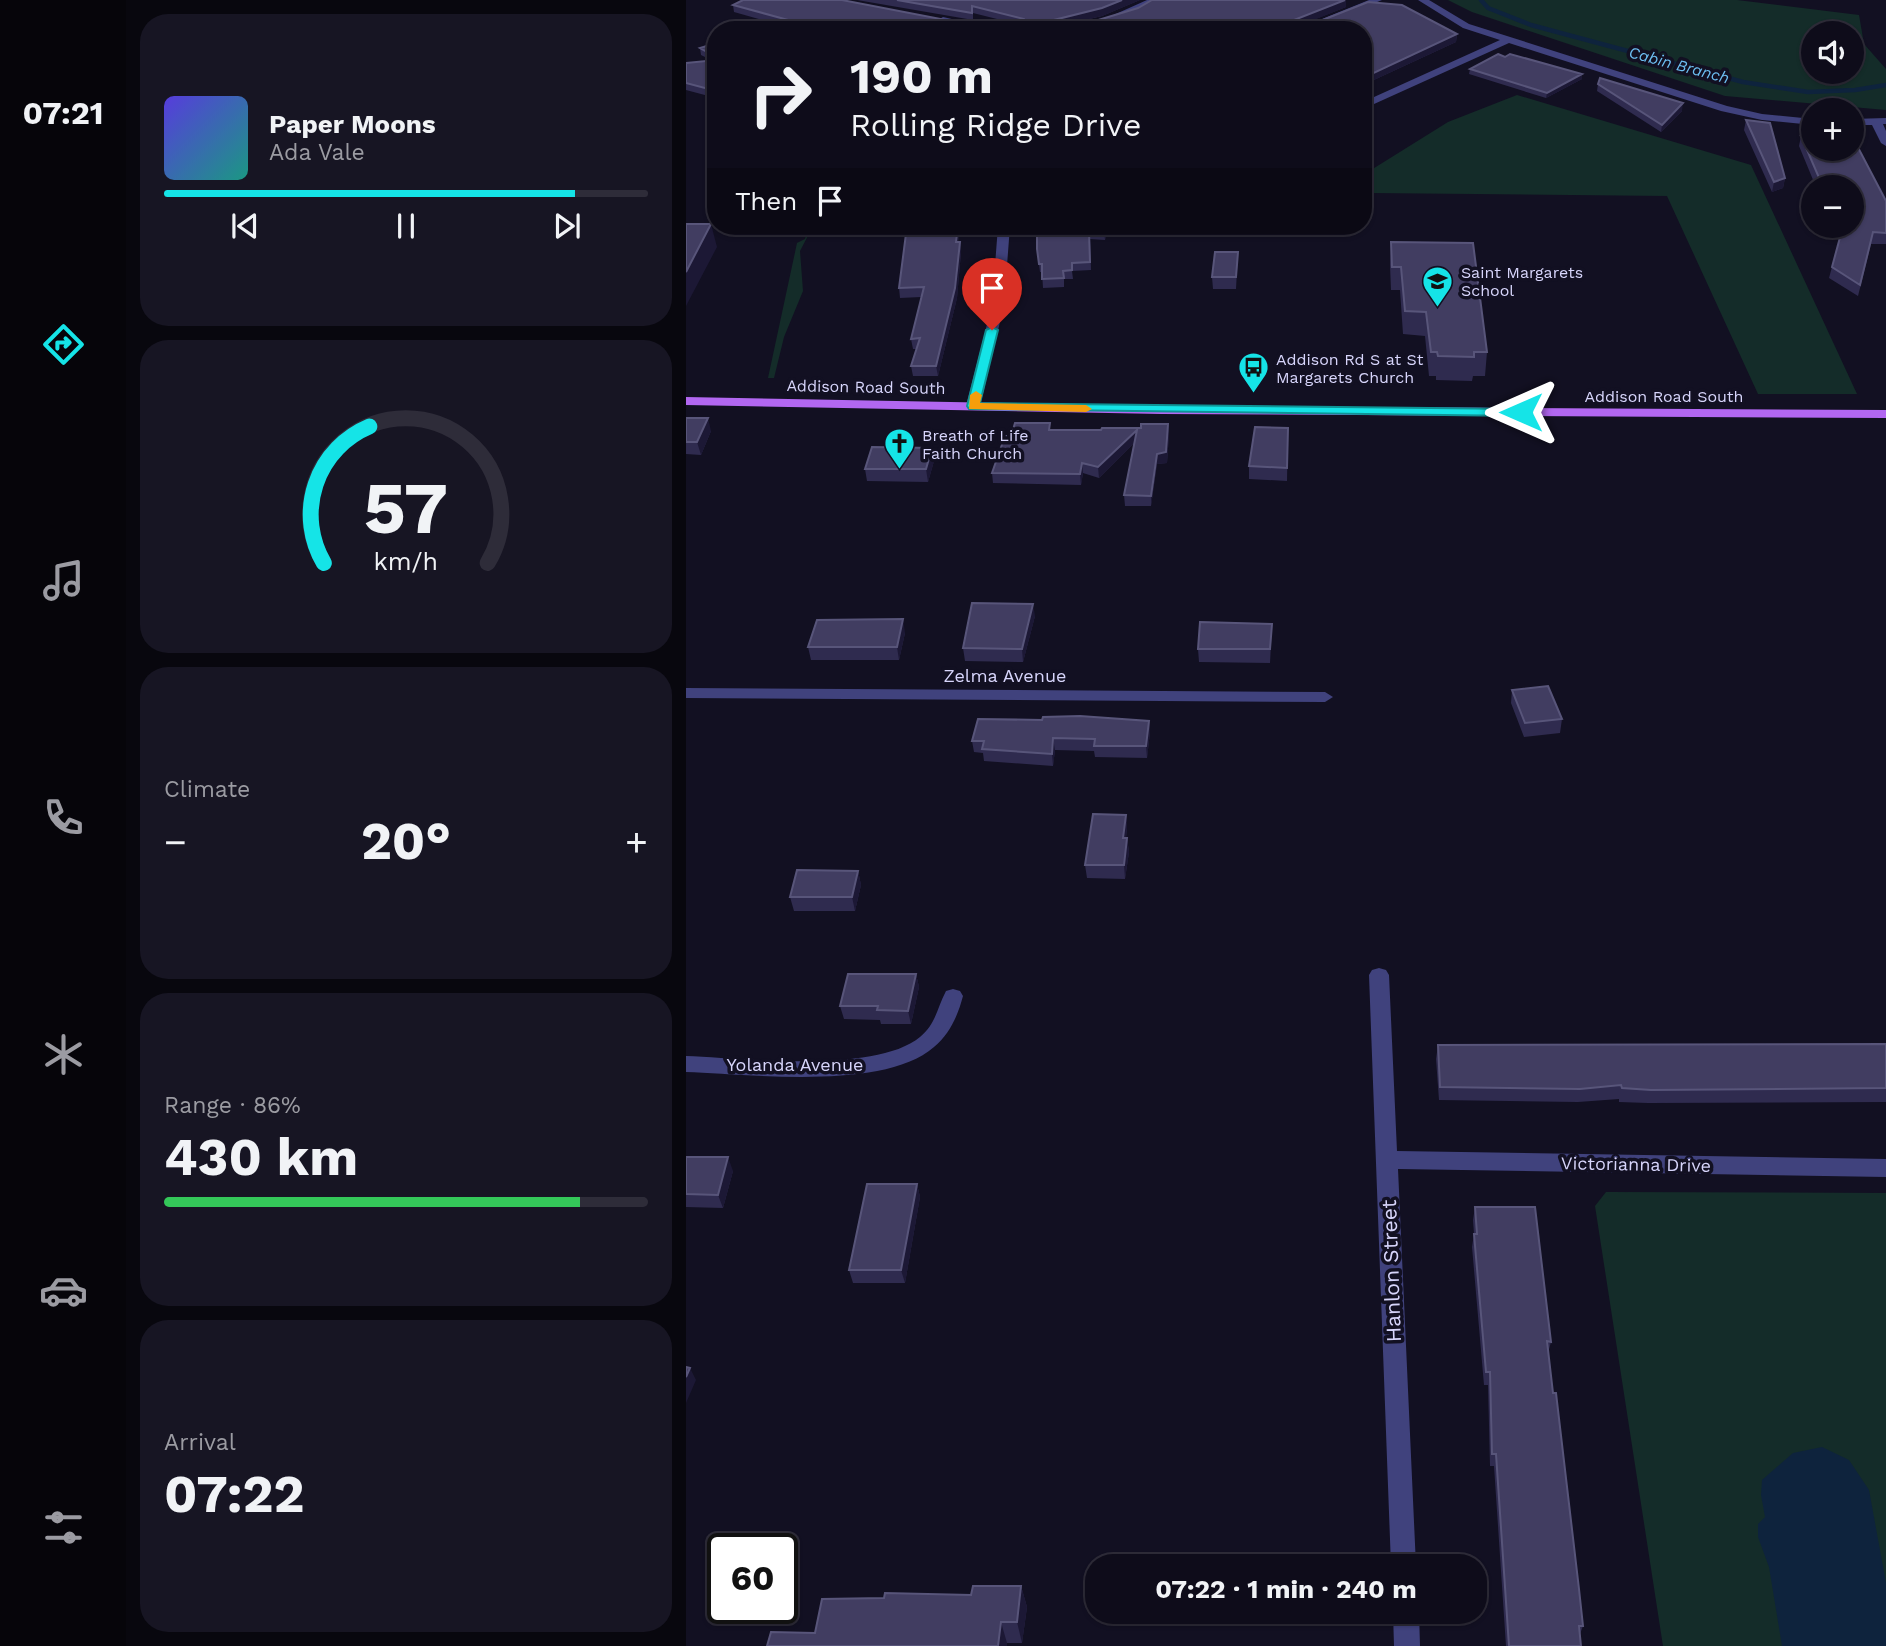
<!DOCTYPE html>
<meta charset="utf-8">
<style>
:root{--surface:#0e0c1a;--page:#171523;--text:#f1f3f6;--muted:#9b9ba2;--line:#2e2c39;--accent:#15e4e7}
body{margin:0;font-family:"Work Sans",sans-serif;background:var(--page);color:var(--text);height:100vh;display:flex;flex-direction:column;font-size:26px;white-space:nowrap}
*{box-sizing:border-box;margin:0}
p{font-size:23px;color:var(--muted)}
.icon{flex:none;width:38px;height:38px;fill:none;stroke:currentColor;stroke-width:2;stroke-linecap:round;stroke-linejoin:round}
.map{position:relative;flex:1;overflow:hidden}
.panel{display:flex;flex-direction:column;gap:14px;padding:14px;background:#08070e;width:560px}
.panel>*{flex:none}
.guide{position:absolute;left:21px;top:21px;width:665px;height:214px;border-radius:28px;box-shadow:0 2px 5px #0004,0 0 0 2px var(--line);background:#0e0c1a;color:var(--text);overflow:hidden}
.tools{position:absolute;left:1115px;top:21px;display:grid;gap:14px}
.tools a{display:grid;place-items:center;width:63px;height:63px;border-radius:50%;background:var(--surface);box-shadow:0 2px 5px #0004,0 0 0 2px var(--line);font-size:35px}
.speed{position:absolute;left:21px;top:1533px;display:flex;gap:14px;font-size:35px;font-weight:700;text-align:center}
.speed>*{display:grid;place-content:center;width:91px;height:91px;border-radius:50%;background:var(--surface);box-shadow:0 2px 5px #0004,0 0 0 2px var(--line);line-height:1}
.speed .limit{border:4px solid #111;border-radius:10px;background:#fff;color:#111}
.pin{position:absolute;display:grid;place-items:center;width:60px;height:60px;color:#fff;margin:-72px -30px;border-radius:50% 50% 50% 0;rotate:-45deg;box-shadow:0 0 7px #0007}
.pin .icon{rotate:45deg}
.me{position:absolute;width:77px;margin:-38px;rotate:270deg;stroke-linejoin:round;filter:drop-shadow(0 0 5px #0008)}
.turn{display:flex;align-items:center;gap:24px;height:147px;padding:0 28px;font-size:32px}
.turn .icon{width:91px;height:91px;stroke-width:2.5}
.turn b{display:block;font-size:49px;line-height:60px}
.then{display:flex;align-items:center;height:66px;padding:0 28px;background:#0003;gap:14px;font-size:26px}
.big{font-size:52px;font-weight:700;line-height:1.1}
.panel .widget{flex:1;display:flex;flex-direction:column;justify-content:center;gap:10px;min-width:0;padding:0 24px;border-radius:28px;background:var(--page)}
.panel .dial{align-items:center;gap:0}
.dial svg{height:182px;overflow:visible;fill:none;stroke:var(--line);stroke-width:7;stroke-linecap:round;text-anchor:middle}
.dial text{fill:var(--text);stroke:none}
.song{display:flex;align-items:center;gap:21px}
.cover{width:84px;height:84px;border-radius:10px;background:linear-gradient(135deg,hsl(250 70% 55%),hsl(170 70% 35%))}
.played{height:7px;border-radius:4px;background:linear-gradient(90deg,var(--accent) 85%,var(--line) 85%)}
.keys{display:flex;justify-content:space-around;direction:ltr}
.heat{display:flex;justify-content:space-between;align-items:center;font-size:38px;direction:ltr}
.charge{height:10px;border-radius:5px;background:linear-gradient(90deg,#34c759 86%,var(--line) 0)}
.trip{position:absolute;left:399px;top:1554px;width:402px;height:70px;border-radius:28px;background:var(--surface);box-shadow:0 2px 5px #0004,0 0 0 2px var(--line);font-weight:700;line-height:70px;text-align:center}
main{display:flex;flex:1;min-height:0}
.dock{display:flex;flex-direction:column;width:126px;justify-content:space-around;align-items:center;background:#06050a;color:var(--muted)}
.dock .icon{width:49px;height:49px}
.dock .on{color:var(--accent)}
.dock b{font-size:32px;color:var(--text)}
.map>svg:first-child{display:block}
</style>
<main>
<nav class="dock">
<b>07:21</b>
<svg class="icon on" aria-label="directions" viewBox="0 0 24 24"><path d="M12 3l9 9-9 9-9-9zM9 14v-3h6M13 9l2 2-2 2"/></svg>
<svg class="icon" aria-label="music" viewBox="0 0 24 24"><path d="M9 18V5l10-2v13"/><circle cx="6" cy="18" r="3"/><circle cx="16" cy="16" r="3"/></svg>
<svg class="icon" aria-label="phone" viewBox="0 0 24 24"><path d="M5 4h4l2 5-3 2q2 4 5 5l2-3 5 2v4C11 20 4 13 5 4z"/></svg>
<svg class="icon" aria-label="climate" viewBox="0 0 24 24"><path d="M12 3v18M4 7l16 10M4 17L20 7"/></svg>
<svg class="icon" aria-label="car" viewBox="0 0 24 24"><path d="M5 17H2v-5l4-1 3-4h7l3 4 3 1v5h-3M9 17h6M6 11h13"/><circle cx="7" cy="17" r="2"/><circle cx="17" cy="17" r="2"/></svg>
<svg class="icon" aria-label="filters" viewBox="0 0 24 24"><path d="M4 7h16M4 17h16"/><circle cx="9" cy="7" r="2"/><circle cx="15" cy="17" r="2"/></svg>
</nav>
<section class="panel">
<div class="widget">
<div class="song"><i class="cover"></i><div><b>Paper Moons</b><p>Ada Vale</p></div></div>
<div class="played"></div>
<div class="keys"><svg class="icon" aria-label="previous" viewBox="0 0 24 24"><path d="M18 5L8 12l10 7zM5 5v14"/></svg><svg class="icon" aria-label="pause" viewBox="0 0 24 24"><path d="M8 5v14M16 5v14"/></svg><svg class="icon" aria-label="next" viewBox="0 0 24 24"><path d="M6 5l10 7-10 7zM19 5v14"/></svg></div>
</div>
<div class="widget dial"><svg viewBox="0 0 100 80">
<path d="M14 69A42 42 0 1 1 86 69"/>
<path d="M14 69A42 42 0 0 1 34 9" stroke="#15e4e7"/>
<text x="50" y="56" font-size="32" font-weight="700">57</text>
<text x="50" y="72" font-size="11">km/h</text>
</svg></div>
<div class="widget"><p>Climate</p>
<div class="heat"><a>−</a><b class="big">20°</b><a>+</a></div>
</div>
<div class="widget"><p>Range · 86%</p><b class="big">430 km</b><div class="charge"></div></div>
<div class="widget"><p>Arrival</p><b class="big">07:22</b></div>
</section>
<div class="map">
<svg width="1200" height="1646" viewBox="0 0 1200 1646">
<rect width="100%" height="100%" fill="#121022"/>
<!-- green -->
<path fill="#142c29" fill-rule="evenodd" d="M762,0H1051L1173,15L1178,44L1200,69V110L1039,96L786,12ZM1127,33H1166V72H1127Z
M831,95L1065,165L1171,394H1072L981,196L684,193L677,183V175L762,122Z
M122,226H127L114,251L117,291L98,337L88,378H82L111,243L119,239Z
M920,1192L1200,1193V1646H977L909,1206Z"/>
<!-- water -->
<path fill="#0e233d" d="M1136,1447L1163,1460L1183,1490L1200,1583V1646H1096L1083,1567L1072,1537V1524L1079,1517L1075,1495L1076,1480L1107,1453Z"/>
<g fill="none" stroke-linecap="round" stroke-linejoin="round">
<!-- stream -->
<path stroke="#0e233d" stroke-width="4.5" d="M795,0L802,8L845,25L1057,82L1122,92L1169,90L1200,85"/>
<!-- minor -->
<path fill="#40427d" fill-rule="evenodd" d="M461,0H474L431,19L423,17Z
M683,0H696L623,30H609Z
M732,0H743L783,24L1041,106L1076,114L1127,119V125L1076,120L1035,111L823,43L677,109V102L814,40L777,28Z
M257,17L305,28L307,30H288L254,22L252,20Z
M1200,118V124H1197L1200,131V146L1195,143L1186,125H1166V119Z
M312,226H324L318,305L294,406L287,410L280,406L306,305Z
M0,688L639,692L647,697L639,702L0,698Z
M693,968L700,970L703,975L711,1151L1200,1159V1177L712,1169L730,1566H705L683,975L686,970Z
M267,989L274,991L277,996C272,1015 264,1034 248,1047C198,1091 64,1074 0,1072V1056C58,1058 189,1074 234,1037C250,1024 251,1008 260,991Z
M707,1612H733L734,1646H708Z"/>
<!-- major -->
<path fill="#b267f1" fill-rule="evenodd" d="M0,397L475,406L1200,410V418L475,414L0,405Z"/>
</g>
<!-- wall -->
<path fill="#2f2b4f" d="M171,0H454L416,16L379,25L660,7L614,25L771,34L770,42L677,85V30H340L339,26L287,13V20Z
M47,5L287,30L94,25L48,12Z
M30,43V98L0,90V63L25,60L15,55L14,48Z
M819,57L896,79L860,98L783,74L784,69Z
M912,84L996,111L975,132L911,91Z
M1060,120L1099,178L1097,188L1086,192L1058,130Z
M1115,136L1200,201V244H1185L1172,296L1143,278L1153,241L1147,226H1166V187H1130L1113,146Z
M221,226H274L272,242H274L275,252L271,298L252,376H227L225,366L231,349H227L225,339L235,297L214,298L213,288Z
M351,226H422L419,240L404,239L405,270L386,271L387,279H378V287L357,288L356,272H354L351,249Z
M705,242L801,352L799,376H787L786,381L750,380V376H743L739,336L717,334L714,290H705L704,265Z
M552,252L550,289H527L526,277Z
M0,418L25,431L15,455L0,454Z
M482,424L483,434L481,463L471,464L465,506H439L438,495L448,443L413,478L397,473L395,485L307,483L306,473L325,436L364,430H415L455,428Z
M602,428L601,481L563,479V466Z
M248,461L242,482L181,481L179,469Z
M349,616L337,662L279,661L277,648Z
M586,624L584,663L513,662L512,649Z
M219,633L213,660H125L122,647Z
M826,690L876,719L874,733L838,737L825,703Z
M356,720L463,721L464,732L461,758L409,757L408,751L369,750L367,766L298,761L297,753L288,752L286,741Z
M440,815L441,828L440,838H441L443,852L439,879L401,878L399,865Z
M172,871L175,885L169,911H108L104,897Z
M230,974L233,987L225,1024H195L194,1020L158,1019L154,1006Z
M1200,1044V1102L962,1103L933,1102V1099L892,1102L753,1100L750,1059L752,1045Z
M0,1157L47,1171L37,1208L0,1207Z
M231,1184L234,1197L219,1283H167L163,1270Z
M789,1207L865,1342L862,1353L897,1626L894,1634L895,1646H820L808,1466H804L802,1385H798L786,1247L788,1234L787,1220Z
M335,1586L341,1607L336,1643H321V1646H81L129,1633L285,1595Z"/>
<!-- shaded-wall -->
<path fill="#1c1835" d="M436,0H454L416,16L368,27L366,23L368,20Z
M660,0V7L608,28V30V20Z
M771,34L770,42L677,85V78Z
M896,74V79L860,98L861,93Z
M997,103L996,111L975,132L976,125Z
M1099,178L1097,188L1086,192L1088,182Z
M25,224L31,247L0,306V272Z
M272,226H274L271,252L270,242Z
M420,226H422L419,240L418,231Z
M274,242L275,252L271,298L252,376L250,366Z
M22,418L25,431L15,455L11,442Z
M482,424L483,434L481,463L471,464L465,506V496L471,454Z
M451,430V440L413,478L412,467Z
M246,448L248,461L242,482L240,469Z
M396,463L397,473L395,485L394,474Z
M347,604L349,616L337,662L336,649Z
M217,619L219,633L213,660L211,647Z
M463,721L464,732L461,758L460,746Z
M367,738L369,750L367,766L366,754Z
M440,815L441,828L438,852L437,838Z
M441,838L443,852L439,879L438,865Z
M172,871L175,885L169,911L166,897Z
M230,974L233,987L225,1024L222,1011Z
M42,1157L47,1171L37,1208L32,1195Z
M231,1184L234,1197L219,1283L215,1270Z
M4,1368L10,1380L0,1403V1377Z
M335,1586L341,1607L336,1643L331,1622Z
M315,1622L321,1643V1646H312Z"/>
<!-- building -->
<path fill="#413d61" stroke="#58557a" stroke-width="2" d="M57,0H156L286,25V30H77L106,21L47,5Z
M211,0H436L416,8L368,20L366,23L381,25L409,21L452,8L466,0H659L608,20L607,25H624L682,2L716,5L771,34L677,78V30H342L338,19L286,6V13Z
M30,43V57L14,48Z
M812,54L819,57L824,54L896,74L861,93L784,69Z
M30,60V91L0,83V63Z
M914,78L997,103L976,125L912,84Z
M1060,120L1084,123L1099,178L1088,182Z
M1115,136H1127V149H1166V136L1200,201V233L1187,232L1174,285L1146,267L1156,230L1154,226H1166V187H1137Z
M0,224H25L0,272Z
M221,226H272L270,242H274L269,288L250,366H225L234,338L225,339L238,287L213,288Z
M351,226H420L418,231H403L404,262L386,263V270L377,271L378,278L356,279V264H353L351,249Z
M705,242L787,243L801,352H788V357L752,356L751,352H745L740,312L719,311L715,267H706Z
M529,252H552L550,277H526Z
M0,418H22L11,442H0Z
M329,423H364L363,430H415L416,428H455V424H482L480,452L471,454L465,496L438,495L451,430L412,467L396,463L394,474L306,473L319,436H325Z
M569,427L602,428L601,468L563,466Z
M186,447L246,448L240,469H179Z
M286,603L347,604L336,649L277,648Z
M217,619L211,647H122L131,620Z
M514,622L586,624L584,649H512Z
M862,686L876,719L839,723L826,690Z
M394,716L463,721L460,746H408L409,739L367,738L366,754L296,749L298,741H286L292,719L356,720L357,717Z
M407,814L440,815L437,838H441L438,865H399Z
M111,870L172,871L166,897H104Z
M162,974H230L222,1011L191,1010L192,1006H154Z
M1200,1044V1088L965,1090L936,1088L935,1085L894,1089L754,1087L752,1045Z
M0,1157H42L32,1195L0,1194Z
M181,1184H231L215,1270H163Z
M789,1207H849L865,1342L861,1341L867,1393H870L893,1589L897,1626H893L895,1646H823L810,1454H806L804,1372H800L788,1234H791Z
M0,1367L4,1368L0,1377Z
M287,1586H335L331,1622H315L312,1646H81L85,1632L129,1633L136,1599L198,1598L199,1593L285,1595Z"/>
<!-- route -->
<path fill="#15e4e7" stroke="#0e9496" stroke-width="2" d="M306,327L312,330L294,403L835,409L841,412L835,416L283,409L281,406L300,330Z"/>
<!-- slow -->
<path fill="#f59e0b" d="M290,391L296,395L294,403L400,405L406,409L400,412L283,409L284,395Z"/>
<!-- icons -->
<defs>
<symbol id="school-pin" viewBox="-11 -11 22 30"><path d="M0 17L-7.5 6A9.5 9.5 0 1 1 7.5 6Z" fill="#15e4e7" stroke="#121022"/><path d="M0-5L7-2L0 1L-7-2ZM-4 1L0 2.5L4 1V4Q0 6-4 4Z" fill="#111"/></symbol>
<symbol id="bus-pin" viewBox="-11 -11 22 30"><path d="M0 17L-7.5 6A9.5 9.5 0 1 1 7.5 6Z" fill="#15e4e7" stroke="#121022"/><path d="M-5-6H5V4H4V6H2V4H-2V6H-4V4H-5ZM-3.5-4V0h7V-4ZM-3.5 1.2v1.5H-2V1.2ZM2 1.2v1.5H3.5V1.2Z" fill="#111"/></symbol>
<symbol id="church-pin" viewBox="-11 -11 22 30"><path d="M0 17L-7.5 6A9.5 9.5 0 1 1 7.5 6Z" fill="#15e4e7" stroke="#121022"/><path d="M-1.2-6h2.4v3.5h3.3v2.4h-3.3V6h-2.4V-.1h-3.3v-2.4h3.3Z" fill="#111"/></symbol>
</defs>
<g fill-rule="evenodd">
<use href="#school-pin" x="734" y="264" width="35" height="47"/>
<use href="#bus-pin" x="550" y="350" width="35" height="47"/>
<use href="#church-pin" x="196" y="426" width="35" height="47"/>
</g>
<g text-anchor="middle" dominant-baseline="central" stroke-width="7" stroke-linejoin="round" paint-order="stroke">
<!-- far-water labels -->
<g font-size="16" font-style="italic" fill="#6dbff2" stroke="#121022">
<text transform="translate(993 65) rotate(15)">Cabin Branch</text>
</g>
<!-- far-poi labels -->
<g font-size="16" fill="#d7d5fb" stroke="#121022" text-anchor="start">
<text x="775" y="272">Saint Margarets<tspan x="775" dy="18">School</tspan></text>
<text x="590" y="359">Addison Rd S at St<tspan x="590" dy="18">Margarets Church</tspan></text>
<text x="236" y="435">Breath of Life<tspan x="236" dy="18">Faith Church</tspan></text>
</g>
<!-- far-street labels -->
<g font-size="16" fill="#d7d5fb" stroke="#121022">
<text transform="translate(180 387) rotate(1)">Addison Road South</text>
<text x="978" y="396">Addison Road South</text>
</g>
<!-- street labels -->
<g font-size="18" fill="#d7d5fb" stroke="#121022">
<text x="319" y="675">Zelma Avenue</text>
<text x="109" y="1064">Yolanda Avenue</text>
<text transform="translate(950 1164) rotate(1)">Victorianna Drive</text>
</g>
<!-- near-street labels -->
<g font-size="21" fill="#d7d5fb" stroke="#121022">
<text transform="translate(705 1271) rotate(-92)">Hanlon Street</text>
</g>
</g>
</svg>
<div class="tools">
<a><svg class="icon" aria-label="sound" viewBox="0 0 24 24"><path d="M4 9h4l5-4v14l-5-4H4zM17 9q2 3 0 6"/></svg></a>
<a>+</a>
<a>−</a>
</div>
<div class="speed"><div class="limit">60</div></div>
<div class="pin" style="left:306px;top:330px;background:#d93025"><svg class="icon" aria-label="arrive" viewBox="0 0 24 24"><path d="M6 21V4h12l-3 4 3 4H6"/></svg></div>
<svg class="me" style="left:835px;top:412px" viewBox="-20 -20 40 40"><path d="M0-17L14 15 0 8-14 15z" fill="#15e4e7" stroke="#fff" stroke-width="4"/></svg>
<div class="trip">07:22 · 1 min · 240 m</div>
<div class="guide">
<div class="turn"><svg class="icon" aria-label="right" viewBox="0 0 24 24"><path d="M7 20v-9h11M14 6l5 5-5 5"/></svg><div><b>190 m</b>Rolling Ridge Drive</div></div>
<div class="then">Then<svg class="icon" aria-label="arrive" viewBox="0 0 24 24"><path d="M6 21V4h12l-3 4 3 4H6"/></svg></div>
</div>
</div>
</main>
